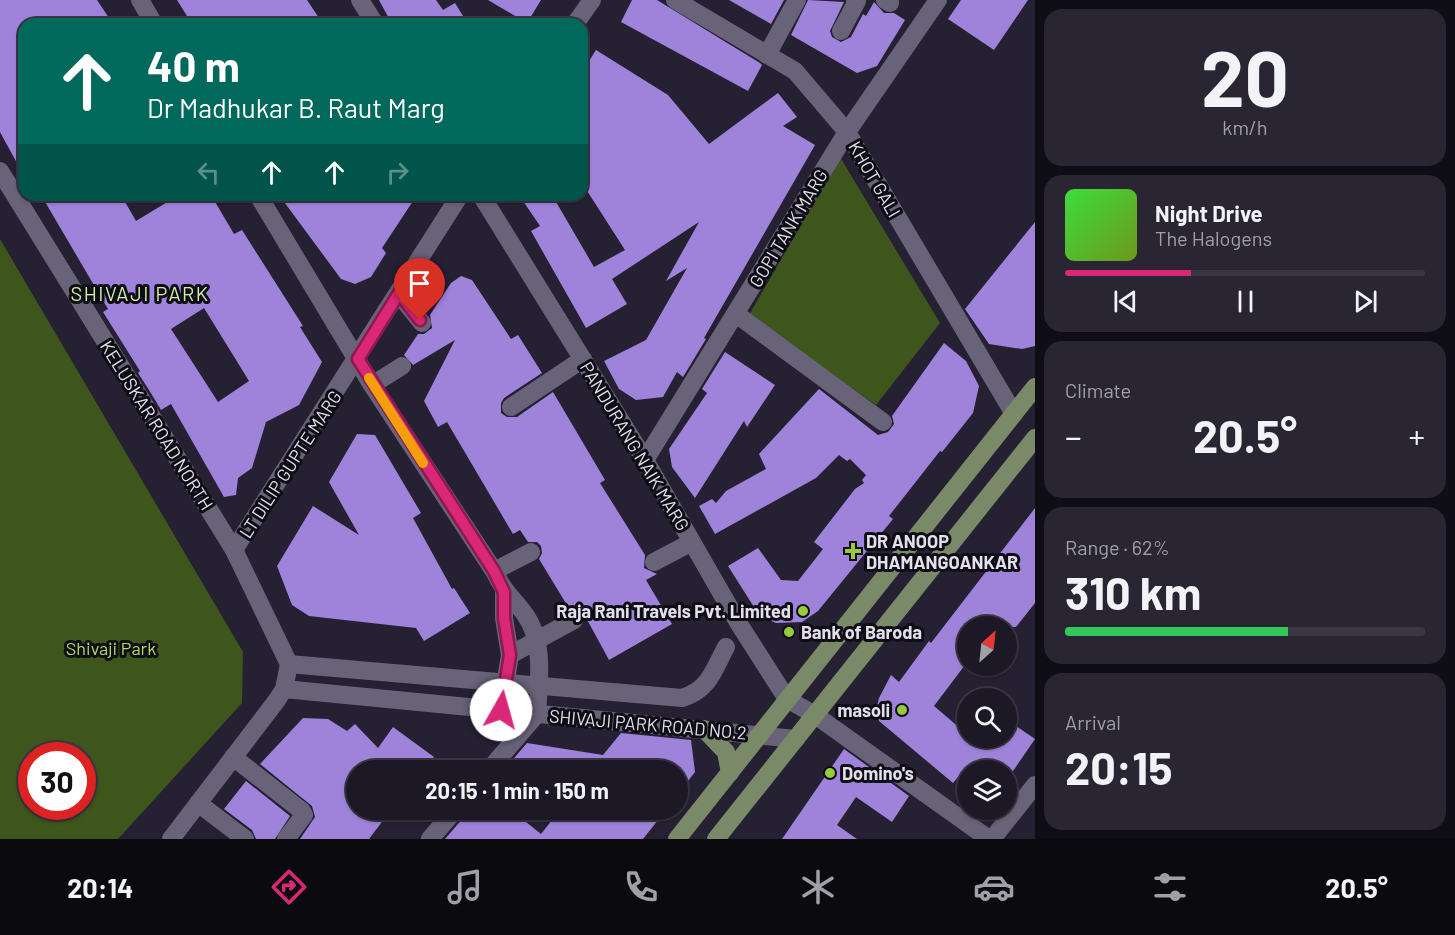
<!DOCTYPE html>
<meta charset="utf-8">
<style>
:root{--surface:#1c1826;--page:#292532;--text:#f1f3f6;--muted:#a0a0a7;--line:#3a3743;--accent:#db2777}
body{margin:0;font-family:Barlow,sans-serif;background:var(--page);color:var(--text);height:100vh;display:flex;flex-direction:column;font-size:22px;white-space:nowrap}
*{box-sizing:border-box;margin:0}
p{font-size:20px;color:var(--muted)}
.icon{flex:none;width:33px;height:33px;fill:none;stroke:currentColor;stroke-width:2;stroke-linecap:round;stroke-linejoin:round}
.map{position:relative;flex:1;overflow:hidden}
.details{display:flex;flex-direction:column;gap:9px;padding:9px;background:#0f0d15;width:420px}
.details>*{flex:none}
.top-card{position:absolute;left:18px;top:18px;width:570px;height:183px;border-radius:18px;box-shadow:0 2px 4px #0004,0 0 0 2px var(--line);background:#00695c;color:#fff;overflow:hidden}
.needle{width:39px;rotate:27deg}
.fabs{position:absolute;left:957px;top:616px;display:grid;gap:12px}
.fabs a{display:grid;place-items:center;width:60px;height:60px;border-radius:50%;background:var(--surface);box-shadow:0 2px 4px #0004,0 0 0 2px var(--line);font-size:30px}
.speed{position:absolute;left:18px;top:742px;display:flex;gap:12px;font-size:30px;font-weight:700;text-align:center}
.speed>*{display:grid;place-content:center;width:78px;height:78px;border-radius:50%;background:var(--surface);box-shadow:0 2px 4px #0004,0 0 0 2px var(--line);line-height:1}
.speed .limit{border:9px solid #d22;background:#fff;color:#111}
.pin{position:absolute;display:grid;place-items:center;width:51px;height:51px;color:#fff;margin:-62px -26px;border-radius:50% 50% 50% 0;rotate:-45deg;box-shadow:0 0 6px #0007}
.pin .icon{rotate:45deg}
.me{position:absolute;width:66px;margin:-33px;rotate:7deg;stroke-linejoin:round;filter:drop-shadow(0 0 4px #0008)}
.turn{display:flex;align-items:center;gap:21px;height:126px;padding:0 30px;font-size:27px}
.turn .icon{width:78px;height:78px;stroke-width:2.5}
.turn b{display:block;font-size:42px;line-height:51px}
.lanes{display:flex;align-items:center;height:57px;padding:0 30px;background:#0003;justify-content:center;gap:30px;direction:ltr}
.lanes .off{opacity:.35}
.big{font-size:45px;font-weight:700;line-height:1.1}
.details .widget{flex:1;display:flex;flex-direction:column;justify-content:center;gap:9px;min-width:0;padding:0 21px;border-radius:18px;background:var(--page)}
.details .dial{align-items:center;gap:0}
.dial b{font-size:78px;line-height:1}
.song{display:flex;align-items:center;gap:18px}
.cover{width:72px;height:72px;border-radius:9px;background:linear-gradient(135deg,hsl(120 70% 55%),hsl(80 70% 35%))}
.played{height:6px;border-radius:3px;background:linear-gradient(90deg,var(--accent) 35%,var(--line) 35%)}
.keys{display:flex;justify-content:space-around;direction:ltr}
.heat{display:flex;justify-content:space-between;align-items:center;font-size:33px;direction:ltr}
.charge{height:9px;border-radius:4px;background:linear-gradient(90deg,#34c759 62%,var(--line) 0)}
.trip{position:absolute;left:346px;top:760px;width:342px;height:60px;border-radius:30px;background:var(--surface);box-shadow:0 2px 4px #0004,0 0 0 2px var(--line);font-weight:700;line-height:60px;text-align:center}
.tab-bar{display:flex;height:96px;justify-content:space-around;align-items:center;background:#0b0a0f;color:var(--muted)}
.tab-bar .icon{width:42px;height:42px}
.tab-bar .current{color:var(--accent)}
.tab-bar b{font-size:27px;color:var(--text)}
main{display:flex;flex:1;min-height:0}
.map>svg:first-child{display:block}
</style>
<main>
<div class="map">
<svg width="1035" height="839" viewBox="0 0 1035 839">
<rect width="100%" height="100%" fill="#262033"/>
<!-- green -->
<path fill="#3e551c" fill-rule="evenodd" d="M840,157L940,323L876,405L749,315Z
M0,239L243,652L242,703L118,839H0ZM32,756H82V807H32Z"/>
<!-- building -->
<path fill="#9f83da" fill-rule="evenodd" d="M0,0H97L113,24H24V176L0,132Z
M177,0H307L323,24H192Z
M379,0H436L443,10L455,3L468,24H392Z
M488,0H541L527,23Z
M632,0H657L760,63L762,65L748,91L621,22Z
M729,0H784L771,24Z
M808,0L844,2L830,31L832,37L841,42L851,37L863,14L866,16L874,2L884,13H894L905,20L877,66L857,73L791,35Z
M961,0H1028L994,50L948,19Z
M596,50L668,95L709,144L778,93L797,117L783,126L815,145L704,338L706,339L683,377L677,372L663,397L636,400L619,389L604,361L646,340L687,268L666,281L699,222L612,279L627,304L586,328L531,231L540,226L519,195H552L594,267L625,250L582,183V72Z
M41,195H121L136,221L179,195H211L234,234L242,230L303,326L300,327L322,362L299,405L266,422L252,468L238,478L236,495L224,497L171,404L161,410L149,390L138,373L140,371L103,312L108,309ZM204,308L249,381L218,402L171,329Z
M279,195H417L382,248L386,253L371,277L355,284L341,279Z
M1035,222V346L1022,349L989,344L965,309Z
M461,276L472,280L511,339L518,335L542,373L504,398L501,403V413L507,417H517L553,392L605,480L600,483L645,555L644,568L657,574L646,580L672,624L609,660L584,614L579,610H570L539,559L542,553L541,546L537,542H528L520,530L513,534L447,422L438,427L424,401L455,340L413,365L404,355L418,334H424L432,328L430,315L451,283Z
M944,343L966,361L979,386L973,413L942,452L940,451L889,516L893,519L818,611L802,622L776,623L759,615L728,566L758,548L781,580L798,581L823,549L814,542L855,489L864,483L862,480L866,475L850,459L847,461L839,455L816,478L715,534L699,506L712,499L716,503L726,491L766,469L759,454L819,389L878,435L888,432L894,424L892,416Z
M725,352L775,385L747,427L744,421L695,498L672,467L669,449L707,393L702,389Z
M357,434L375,435L421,513L413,518L452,589L454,588L470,613L424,641L416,628L309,616L292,605L277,566L313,506L359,535L329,482Z
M1035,508V603L1016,627H968V661L934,706L968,735V738L985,750L994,738H1006V719L1035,739L1013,771H968V784L958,777L953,783L879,721L876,710L879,698L891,675L899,682L929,641L931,643Z
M303,718L328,719L347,731L355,724L378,748L393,727L434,757L423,771H357V810H391L369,839H300L315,817L312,806L260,764Z
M621,733L691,740L695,772L678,794V771H503L527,743L603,755Z
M844,749L909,796L892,822L856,797L837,825L857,839H782Z
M246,781L290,816L275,839H256L252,830L224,809Z
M466,810H511L541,834L560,810H666L643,839H445L464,817Z"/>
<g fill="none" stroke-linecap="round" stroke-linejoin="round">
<!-- minor -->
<path stroke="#696379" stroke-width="18" d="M140,0L154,24
M360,0L375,24
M675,0L795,71L847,132L1014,414
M885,0L890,3
M575,24L592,0
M841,31L857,1L855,0
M767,55L797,0
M0,171L234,550L289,664L284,689L277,700L171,839
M258,195L372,385L494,571C504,592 511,596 524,613C545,641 539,681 537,714L488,771
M481,195L645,460L739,624L787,699L815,715L989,839
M398,293L422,323
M736,314L883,422
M372,385L402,366
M511,407L583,359
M645,460L847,132L938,0
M234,550L460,195
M654,562L692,542
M494,571L531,552
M510,655L574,620
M289,664L682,698C709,690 713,671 726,647
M284,689L796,739
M501,710L510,655L504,618V592
M233,757L302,811L304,815L286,839
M198,803L245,839
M430,839L455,810
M992,839L1035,785"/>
<!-- major -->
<path stroke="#7a8968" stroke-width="18" d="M704,729L726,752L730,773
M677,839L1035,387
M716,839L1035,438"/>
</g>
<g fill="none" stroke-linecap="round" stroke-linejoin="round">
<defs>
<path id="route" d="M420,320L399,293L358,359L494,571L504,592V618L510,655L501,710"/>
</defs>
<!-- route casing -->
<use href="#route" stroke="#8e194d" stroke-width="15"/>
<!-- route -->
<use href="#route" stroke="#db2777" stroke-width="10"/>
<!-- slow -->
<path stroke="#f59e0b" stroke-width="10" d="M369,378L423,463"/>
</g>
<!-- markers -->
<g fill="#96cc3a" stroke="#0e0c14" stroke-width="2">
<path d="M850 542h6v6h6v6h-6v6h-6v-6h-6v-6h6z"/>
<circle cx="803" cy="611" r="6"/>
<circle cx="789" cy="632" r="6"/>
<circle cx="902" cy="710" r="6"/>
<circle cx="830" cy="773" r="6"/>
</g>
<g text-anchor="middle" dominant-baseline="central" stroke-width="6" stroke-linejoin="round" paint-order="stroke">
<!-- street labels -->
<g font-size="18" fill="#e3e0ec" stroke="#0e0c14">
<text transform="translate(875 179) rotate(60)">KHOT GALI</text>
<text transform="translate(788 228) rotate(-59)">GOPI TANK MARG</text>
<text transform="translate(157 425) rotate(58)">KELUSKAR ROAD NORTH</text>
<text transform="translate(635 446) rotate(59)">PANDURANG NAIK MARG</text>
<text transform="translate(290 464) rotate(-57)">LT DILIP GUPTE MARG</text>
<text transform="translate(648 724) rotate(5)">SHIVAJI PARK ROAD NO.2</text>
</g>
<!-- poi labels -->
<g font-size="18" font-weight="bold" fill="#e3e0ec" stroke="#0e0c14" text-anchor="start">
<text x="866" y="541">DR ANOOP<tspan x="866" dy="21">DHAMANGOANKAR</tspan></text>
<text x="791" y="611" text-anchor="end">Raja Rani Travels Pvt. Limited</text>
<text x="801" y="632">Bank of Baroda</text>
<text x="890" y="710" text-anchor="end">masoli</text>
<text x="842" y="773">Domino's</text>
</g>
<!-- park labels -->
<g font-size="18" fill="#abdb63" stroke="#0e0c14">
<text x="111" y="648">Shivaji Park</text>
</g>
<!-- neighbourhood labels -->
<g font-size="20" letter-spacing="1.5" fill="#d0f0a8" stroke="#0e0c14">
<text x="140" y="293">SHIVAJI PARK</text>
</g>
</g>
</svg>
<div class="fabs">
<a><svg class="needle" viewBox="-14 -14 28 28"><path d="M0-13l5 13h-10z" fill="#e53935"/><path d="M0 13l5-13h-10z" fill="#a0a0a7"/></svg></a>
<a><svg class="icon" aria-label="search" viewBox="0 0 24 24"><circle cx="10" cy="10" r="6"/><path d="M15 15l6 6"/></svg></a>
<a><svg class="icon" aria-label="layers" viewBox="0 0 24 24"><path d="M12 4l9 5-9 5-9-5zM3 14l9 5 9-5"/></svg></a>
</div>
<div class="speed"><div class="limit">30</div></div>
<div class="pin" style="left:420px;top:320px;background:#d93025"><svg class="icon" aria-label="arrive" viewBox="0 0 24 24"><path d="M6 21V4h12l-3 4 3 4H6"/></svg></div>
<svg class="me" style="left:501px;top:710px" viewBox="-20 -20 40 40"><circle r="19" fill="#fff"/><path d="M0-13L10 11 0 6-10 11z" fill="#db2777"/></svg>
<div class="trip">20:15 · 1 min · 150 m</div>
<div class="top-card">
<div class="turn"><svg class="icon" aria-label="ahead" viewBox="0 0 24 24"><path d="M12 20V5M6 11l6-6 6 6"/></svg><div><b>40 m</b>Dr Madhukar B. Raut Marg</div></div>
<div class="lanes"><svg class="icon off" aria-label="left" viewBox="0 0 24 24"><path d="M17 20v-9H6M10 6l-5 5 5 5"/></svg><svg class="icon" aria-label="ahead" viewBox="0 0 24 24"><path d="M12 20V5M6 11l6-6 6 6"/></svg><svg class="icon" aria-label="ahead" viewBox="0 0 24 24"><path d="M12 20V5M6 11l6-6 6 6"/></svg><svg class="icon off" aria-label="right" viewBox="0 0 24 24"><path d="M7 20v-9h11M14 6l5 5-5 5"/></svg></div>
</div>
</div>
<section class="details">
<div class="widget dial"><b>20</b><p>km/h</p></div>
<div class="widget">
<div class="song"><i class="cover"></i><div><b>Night Drive</b><p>The Halogens</p></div></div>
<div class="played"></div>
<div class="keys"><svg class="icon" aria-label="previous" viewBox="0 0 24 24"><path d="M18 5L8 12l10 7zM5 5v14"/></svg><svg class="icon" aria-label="pause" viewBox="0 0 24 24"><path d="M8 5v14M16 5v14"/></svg><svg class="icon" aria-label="next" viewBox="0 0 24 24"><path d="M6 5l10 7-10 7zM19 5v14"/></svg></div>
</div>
<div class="widget"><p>Climate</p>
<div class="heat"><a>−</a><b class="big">20.5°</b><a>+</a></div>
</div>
<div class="widget"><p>Range · 62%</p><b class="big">310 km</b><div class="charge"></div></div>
<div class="widget"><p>Arrival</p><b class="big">20:15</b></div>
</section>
</main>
<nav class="tab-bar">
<b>20:14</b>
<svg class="icon current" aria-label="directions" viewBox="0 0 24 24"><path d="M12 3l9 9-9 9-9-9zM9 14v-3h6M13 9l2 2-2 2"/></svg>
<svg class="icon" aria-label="music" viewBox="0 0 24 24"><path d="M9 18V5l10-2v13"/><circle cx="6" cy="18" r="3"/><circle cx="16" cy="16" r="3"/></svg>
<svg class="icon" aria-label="phone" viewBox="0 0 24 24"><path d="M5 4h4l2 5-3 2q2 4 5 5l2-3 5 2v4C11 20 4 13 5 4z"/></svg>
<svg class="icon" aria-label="climate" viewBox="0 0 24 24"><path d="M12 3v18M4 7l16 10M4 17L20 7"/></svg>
<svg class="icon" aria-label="car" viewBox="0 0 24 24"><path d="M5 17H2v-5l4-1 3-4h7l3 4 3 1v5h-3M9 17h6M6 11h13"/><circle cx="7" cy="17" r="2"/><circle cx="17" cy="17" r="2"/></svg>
<svg class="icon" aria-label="filters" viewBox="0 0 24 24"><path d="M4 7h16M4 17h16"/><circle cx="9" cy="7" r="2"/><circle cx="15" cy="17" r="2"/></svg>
<b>20.5°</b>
</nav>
